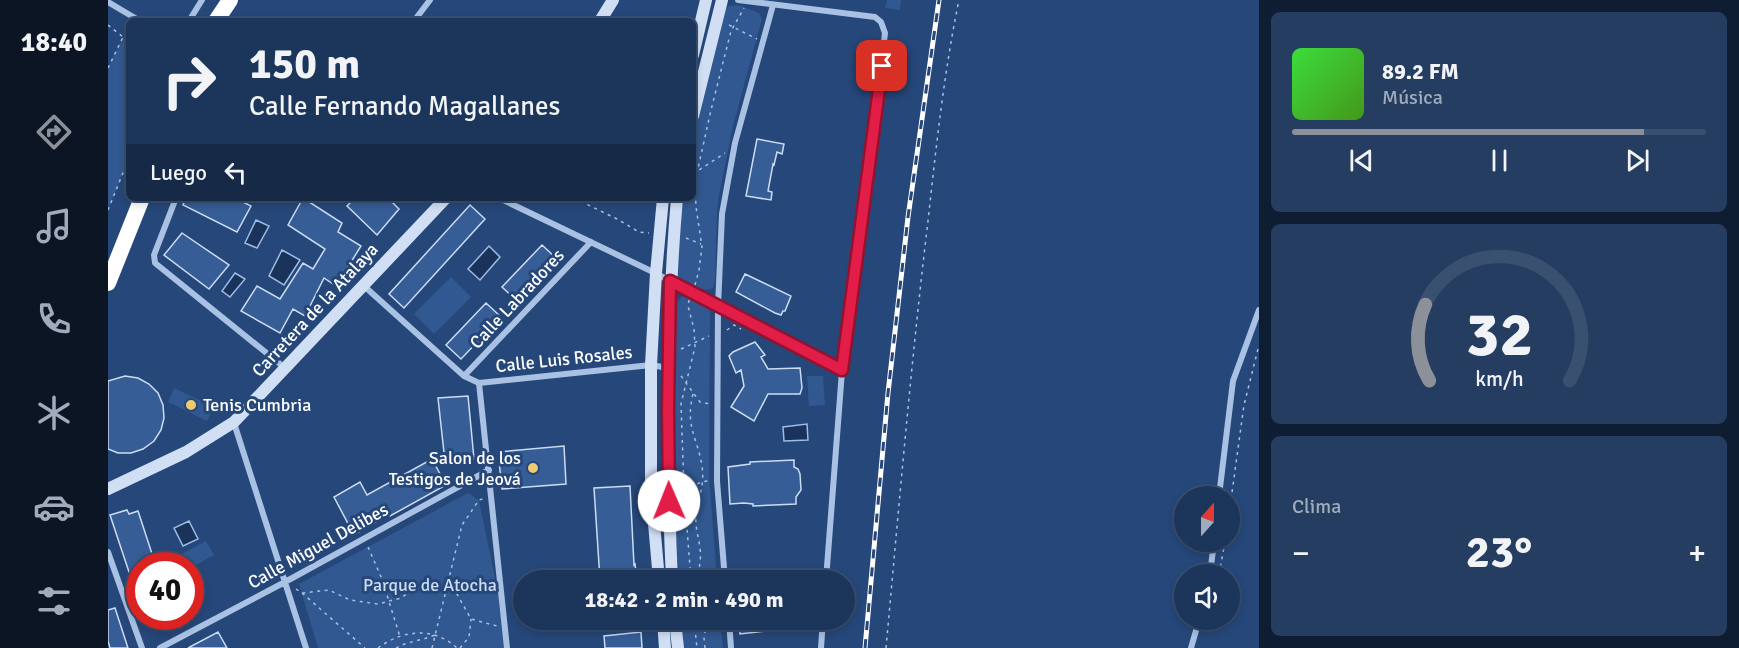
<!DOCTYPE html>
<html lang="es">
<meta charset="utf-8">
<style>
:root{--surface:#1c355b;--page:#253d61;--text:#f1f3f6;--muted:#a0abbb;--line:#3a5071;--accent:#8c9099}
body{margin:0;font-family:Signika,sans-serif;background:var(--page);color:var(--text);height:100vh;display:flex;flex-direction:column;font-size:22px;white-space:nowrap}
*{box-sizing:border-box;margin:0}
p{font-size:20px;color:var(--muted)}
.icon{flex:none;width:33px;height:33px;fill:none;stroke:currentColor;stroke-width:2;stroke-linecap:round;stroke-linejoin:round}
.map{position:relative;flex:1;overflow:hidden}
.drawer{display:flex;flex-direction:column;gap:12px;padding:12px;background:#0f1d32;width:480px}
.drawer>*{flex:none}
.banner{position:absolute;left:18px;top:18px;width:570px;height:183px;border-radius:9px;box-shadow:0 3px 9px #0003,0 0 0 2px var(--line);background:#1c355b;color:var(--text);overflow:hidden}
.needle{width:39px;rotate:21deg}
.buttons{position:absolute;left:1066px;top:486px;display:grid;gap:12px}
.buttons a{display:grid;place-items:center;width:66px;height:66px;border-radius:50%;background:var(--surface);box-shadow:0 3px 9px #0003,0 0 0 2px var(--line);font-size:30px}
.speed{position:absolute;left:18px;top:552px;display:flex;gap:12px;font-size:30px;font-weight:700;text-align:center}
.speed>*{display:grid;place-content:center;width:78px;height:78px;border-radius:50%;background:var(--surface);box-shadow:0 3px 9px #0003,0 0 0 2px var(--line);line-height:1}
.speed .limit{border:9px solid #d22;background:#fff;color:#111}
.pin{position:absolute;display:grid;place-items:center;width:51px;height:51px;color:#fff;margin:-26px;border-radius:12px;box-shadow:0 3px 9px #0006}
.me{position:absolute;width:66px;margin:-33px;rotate:359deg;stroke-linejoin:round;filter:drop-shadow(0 0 4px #0008)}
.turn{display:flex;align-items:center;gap:21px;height:126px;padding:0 24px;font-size:27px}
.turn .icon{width:78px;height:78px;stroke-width:2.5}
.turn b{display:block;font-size:42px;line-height:51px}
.then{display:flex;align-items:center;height:57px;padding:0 24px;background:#0003;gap:12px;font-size:22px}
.big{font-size:45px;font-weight:700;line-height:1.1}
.drawer .tile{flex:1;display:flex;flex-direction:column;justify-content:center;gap:9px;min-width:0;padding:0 21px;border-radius:9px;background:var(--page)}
.drawer .dial{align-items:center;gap:0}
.dial svg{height:156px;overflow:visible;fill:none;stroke:var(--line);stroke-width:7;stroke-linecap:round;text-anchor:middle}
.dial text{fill:var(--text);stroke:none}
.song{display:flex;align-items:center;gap:18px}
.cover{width:72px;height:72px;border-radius:9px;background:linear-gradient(135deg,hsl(120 70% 55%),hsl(100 70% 35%))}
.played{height:6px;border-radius:3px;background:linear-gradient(90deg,var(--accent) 85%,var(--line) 85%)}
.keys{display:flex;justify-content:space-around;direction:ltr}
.heat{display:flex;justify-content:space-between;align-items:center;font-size:33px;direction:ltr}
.trip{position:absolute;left:405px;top:570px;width:342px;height:60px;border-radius:30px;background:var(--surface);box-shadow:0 3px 9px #0003,0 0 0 2px var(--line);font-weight:700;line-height:60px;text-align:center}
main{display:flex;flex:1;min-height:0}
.dock{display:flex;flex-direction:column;width:108px;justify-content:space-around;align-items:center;background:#0b1524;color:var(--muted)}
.dock .icon{width:42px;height:42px}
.dock .current{color:var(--accent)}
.dock b{font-size:27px;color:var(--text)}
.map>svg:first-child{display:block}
</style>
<main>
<nav class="dock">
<b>18:40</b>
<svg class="icon current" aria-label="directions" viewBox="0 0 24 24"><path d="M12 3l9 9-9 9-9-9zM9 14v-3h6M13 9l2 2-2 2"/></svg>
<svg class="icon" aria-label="music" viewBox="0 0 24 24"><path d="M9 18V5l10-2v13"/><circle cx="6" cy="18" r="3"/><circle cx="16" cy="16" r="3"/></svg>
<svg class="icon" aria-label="phone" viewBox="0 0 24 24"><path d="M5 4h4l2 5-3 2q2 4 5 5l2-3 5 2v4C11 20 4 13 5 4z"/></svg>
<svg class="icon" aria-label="climate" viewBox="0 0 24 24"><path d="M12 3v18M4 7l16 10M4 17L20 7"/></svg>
<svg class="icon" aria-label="car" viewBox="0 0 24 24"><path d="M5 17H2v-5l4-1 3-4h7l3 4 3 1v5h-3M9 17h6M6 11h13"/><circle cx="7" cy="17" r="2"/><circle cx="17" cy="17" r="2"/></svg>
<svg class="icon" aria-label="filters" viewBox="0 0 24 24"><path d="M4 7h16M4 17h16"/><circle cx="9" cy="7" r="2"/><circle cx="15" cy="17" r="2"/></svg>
</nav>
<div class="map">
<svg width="1151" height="648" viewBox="0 0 1151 648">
<rect width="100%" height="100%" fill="#264779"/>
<!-- green -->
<path fill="#315890" d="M779,0H793L792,10L777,8Z
M631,5L651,13L654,19L625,126L611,195L609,212L607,283L605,288C592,293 579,285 569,276L574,198H585V139L616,10L621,6Z
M15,37L21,45V158L0,210V68Z
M343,277L363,297L326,334L306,314Z
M574,296L597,306L602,311L601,475L609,580H571L565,493L567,304Z
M699,376H715L717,405L701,406Z
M66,388L106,407L99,421L60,402Z
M360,493L371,500L397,627L398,648H210L191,584Z
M98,541L106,555L83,568L82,566L76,565L70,556Z
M574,620H612L615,648H576Z"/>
<!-- water -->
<path fill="#1a335a" stroke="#9dbbe4" stroke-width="1.5" d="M148,220L161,226L149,248L137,243Z
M381,246L392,257L372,280L360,269Z
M174,250L192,260L176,285L161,276Z
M127,273L137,279L122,297L114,291Z
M699,424L700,440L676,441L675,427Z
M81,521L90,539L75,546L66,528Z"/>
<!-- building -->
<path fill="#365d96" stroke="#cbdcf3" stroke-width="1.5" d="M649,139L676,144L674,154L669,152L666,165L665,164L660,191L664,192L663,200L638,196Z
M78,198H127L143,206L129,232L75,205Z
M195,198L234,223L230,232L253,246L228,286L216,278L197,316L185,309L172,333L133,311L149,286L172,299L195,263L205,269L217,249L180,225Z
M247,198H280L291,209L269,235L239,206Z
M362,205L377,219L296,308L281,294Z
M74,233L121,265L101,289L56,255Z
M434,245L449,259L409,301L394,287Z
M637,274L683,296L677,311H675L673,315L667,313L628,292Z
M378,303L393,317L353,359L338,345Z
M647,342L657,355L653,357L660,369L692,368L694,388L692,394H660L646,421L623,407L636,386L633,370L628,373L621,356L625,352Z
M17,376L30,378L41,384L50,393L55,405L56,418L53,430L46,441L35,449L23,453H10L0,449V381Z
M360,396L366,459L337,462L330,398Z
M456,446L458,484L394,489L390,452Z
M324,459L338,485L282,516L281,514L246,535L226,497L252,482L259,495Z
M686,460V467L690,469L692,474L693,490L688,497V504L645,506V504L636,503L622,504L620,467L642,464V462Z
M522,486L526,565L527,564L529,580H492L486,488Z
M19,510L21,514L30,511L48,566H32L30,599L2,515Z
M7,608L20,648H2L0,641V610Z
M631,620H682L684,628L632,634Z
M110,632L119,648H80Z
M533,632L534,648H497L496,636Z"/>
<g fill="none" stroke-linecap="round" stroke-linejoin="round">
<!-- path -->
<path stroke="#a9c1e3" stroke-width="1.5" stroke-dasharray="3 4.5" stroke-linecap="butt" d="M0,25L15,37L21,44
M621,25L649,39
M0,68L15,37
M585,174L617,153
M466,198L509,219L531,232L541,233
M0,210L21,158
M578,238L593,244
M587,285L591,270L594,247L588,207L587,182L603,110L623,31L636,8
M581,300L580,306L586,329L587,347L573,404L576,489L583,580
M619,330L626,325L633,329
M573,349L601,336
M573,376L592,402L602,404
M585,394C577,427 589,436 594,466C597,484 590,499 588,516C587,528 591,538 592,549C594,560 589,568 593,580
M573,499C579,489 588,482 600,481
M1122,507L1136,405L1151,345
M260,547L274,579L292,637
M1111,574L1117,542
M188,589L194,593L221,590L242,600L270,604L293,598L307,588L345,587L363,619L389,626
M194,593L257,648
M586,620L589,648
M270,648C294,630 325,626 349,648
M288,648C300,641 313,641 327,635
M324,648L354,525L371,500L375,499
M352,648L361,637L363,619
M597,648L596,638L599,620
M778,648C791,506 803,363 820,221C828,148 836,72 851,0"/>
<!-- street -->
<path stroke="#a9c1e3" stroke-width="6" d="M630,0L767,17L773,22L777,33L758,196L734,371L718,580
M0,2L32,21
M81,21L94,0
M306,21L322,0
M68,198L46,255L47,263L177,368
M391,198L543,271L734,371
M256,286L356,376L371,383L399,648
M356,376L483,242
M371,383L543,365L560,368
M126,423L198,648
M1111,496L1125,381L1151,310
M0,552L34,648
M1102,574L1106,542
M617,580L609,481L610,307L614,214L627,143L665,5
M621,620L623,648
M52,648L177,582L381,470
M713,648L715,620
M1083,648L1091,620"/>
<!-- secondary -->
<path stroke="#d1dff4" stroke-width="12" d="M492,21L505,0
M585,55L598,0
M585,116L614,0
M0,489L78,452L126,422L338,198
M551,580L543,489V365L548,273L555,198
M564,580C558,453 558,325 569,198
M555,620L557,648
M567,620L570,648"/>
<!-- highway -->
<path stroke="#fff" stroke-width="16" d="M108,21L122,0
M0,283L34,198"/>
<defs>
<path id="rail" d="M757,648L780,393L800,217L831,0"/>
</defs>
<!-- rail casing -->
<use href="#rail" stroke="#fff" stroke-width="5"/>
<!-- rail -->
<use href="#rail" stroke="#264779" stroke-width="3" stroke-dasharray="9" stroke-linecap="butt"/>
</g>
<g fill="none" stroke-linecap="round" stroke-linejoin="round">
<defs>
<path id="route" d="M561,501L560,410L562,281L734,370L774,66"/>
</defs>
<!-- route casing -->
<use href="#route" stroke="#92132f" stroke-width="15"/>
<!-- route -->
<use href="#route" stroke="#e11d48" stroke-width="10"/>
</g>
<!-- markers -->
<g fill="#eccc6e" stroke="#264779" stroke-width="2">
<circle cx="83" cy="405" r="6"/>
<circle cx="425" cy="468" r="6"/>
</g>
<g text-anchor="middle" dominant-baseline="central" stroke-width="6" stroke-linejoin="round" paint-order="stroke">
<!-- street labels -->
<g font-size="18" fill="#fff" stroke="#264779">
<text transform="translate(409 299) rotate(-47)">Calle Labradores</text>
<text transform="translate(207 310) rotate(-47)">Carretera de la Atalaya</text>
<text transform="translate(456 359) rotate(-6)">Calle Luis Rosales</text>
<text transform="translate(210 546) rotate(-29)">Calle Miguel Delibes</text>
</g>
<!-- poi labels -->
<g font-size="18" fill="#fff" stroke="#264779" text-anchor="start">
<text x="95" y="405">Tenis Cumbria</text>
<text x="413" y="458" text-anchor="end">Salon de los<tspan x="413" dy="21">Testigos de Jeová</tspan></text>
</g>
<!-- park labels -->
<g font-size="18" fill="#cbdcf3" stroke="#264779">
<text x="322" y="585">Parque de Atocha</text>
</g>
</g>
</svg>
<div class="buttons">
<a><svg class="needle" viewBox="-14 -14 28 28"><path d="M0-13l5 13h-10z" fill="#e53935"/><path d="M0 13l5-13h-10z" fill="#a0abbb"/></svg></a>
<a><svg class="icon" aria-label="sound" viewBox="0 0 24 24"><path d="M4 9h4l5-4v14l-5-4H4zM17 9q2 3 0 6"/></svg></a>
</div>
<div class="speed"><div class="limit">40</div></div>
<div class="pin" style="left:774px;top:66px;background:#d93025"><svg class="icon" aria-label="arrive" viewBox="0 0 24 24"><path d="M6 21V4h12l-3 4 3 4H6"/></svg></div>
<svg class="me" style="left:561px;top:501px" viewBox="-20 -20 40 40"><circle r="19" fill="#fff"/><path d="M0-13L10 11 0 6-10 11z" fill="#e11d48"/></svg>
<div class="trip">18:42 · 2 min · 490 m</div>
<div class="banner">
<div class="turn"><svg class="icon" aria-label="right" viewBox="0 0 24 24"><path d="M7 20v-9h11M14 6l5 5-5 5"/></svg><div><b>150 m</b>Calle Fernando Magallanes</div></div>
<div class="then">Luego<svg class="icon" aria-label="left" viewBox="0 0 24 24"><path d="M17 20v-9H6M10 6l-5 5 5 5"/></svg></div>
</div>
</div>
<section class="drawer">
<div class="tile">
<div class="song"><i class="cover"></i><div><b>89.2 FM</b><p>Música</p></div></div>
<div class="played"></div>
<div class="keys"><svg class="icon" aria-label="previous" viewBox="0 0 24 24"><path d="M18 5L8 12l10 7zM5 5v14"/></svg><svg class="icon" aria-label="pause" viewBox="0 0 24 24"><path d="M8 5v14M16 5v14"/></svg><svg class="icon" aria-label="next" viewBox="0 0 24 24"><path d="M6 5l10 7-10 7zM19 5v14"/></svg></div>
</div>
<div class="tile dial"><svg viewBox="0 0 100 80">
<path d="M14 69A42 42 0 1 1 86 69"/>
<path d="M14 69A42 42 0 0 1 12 30" stroke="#8c9099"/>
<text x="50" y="56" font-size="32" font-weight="700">32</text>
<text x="50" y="72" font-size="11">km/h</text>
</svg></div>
<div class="tile"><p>Clima</p>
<div class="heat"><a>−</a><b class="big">23°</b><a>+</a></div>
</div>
</section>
</main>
